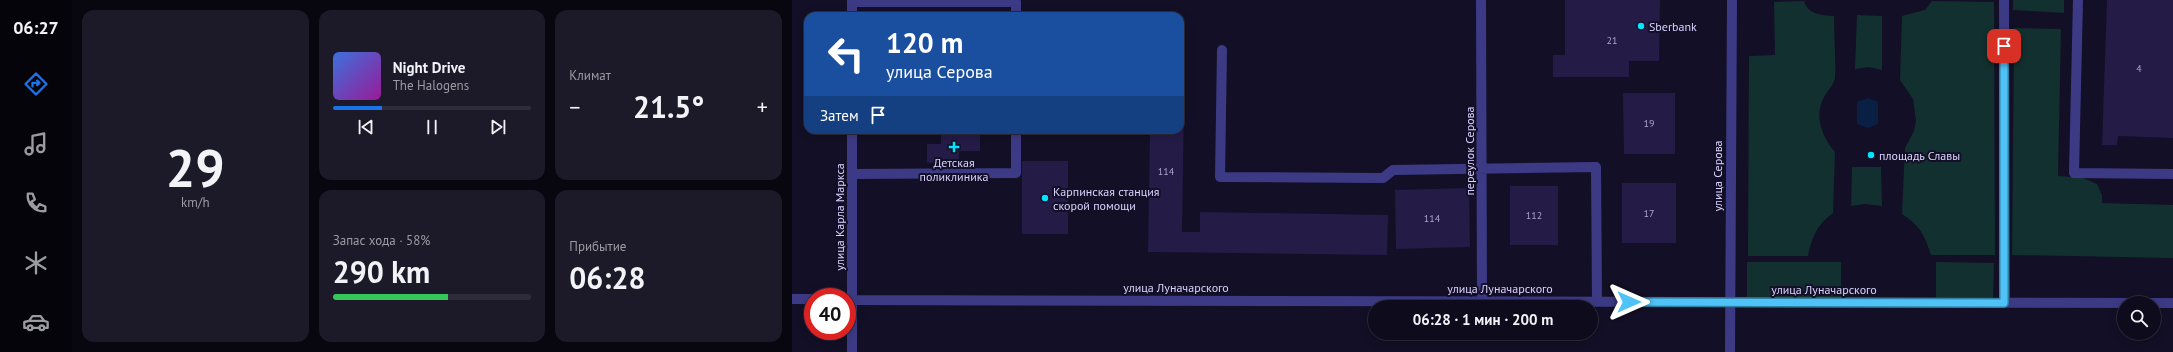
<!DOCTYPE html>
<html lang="ru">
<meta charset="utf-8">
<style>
:root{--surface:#0e0b1c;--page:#1c1929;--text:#f1f3f6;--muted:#9b9ba3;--line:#2e2b3b;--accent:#1a73e8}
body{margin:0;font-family:"PT Sans",sans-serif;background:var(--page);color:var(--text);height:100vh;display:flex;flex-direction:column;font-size:15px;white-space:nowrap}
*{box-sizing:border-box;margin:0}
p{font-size:13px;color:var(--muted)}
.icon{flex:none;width:22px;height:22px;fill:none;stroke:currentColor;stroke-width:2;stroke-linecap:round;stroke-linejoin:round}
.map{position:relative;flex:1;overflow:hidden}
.side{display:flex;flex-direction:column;gap:10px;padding:10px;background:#08060f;width:720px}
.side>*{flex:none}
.guide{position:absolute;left:12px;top:12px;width:380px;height:122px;border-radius:12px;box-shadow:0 2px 10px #0003,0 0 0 1px var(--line);background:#1a4fa0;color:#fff;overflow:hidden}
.fabs{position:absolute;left:1325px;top:296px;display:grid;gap:8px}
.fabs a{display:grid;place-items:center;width:44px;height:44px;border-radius:50%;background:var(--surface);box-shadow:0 2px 10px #0003,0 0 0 1px var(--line);font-size:20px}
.speed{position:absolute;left:12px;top:288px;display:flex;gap:8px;font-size:20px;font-weight:700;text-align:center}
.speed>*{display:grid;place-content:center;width:52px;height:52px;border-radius:50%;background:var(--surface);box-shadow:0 2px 10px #0003,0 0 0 1px var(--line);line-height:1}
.speed .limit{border:6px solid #d22;background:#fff;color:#111}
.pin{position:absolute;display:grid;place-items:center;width:34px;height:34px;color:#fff;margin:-17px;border-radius:8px;box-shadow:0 2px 6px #0006}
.me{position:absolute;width:44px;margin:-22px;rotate:90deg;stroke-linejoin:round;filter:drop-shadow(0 0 3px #0008)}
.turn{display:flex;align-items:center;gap:14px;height:84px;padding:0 16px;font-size:18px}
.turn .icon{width:52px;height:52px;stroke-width:2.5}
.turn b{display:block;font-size:28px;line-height:34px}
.then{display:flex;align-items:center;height:38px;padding:0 16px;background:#0003;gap:8px;font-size:15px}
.big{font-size:30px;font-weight:700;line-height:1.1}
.side .widget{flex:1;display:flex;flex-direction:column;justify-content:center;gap:6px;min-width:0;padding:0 14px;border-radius:12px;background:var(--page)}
.side .dial{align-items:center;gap:0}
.dial b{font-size:52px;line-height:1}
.song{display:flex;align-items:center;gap:12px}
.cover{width:48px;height:48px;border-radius:6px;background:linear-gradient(135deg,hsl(220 70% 55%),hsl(300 70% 35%))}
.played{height:4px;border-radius:2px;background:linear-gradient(90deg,var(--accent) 25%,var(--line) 25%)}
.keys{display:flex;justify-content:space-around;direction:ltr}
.heat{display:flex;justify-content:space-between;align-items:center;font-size:22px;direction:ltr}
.charge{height:6px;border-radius:3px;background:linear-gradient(90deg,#34c759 58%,var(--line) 0)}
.side .tiles{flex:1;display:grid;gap:10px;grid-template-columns:repeat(3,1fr)}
.widget:first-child{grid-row:span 2}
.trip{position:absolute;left:576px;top:300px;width:230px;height:40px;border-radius:20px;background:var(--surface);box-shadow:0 2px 10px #0003,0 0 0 1px var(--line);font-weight:700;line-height:40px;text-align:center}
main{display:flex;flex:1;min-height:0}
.menu{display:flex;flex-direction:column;width:72px;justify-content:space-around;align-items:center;background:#06040b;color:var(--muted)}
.menu .icon{width:28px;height:28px}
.menu .current{color:var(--accent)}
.menu b{font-size:18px;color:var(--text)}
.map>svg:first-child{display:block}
</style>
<main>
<nav class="menu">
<b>06:27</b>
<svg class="icon current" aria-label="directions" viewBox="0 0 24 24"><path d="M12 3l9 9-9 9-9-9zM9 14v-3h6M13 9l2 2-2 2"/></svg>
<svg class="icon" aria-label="music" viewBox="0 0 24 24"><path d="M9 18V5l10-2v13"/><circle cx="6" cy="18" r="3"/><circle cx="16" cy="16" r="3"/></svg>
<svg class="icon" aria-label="phone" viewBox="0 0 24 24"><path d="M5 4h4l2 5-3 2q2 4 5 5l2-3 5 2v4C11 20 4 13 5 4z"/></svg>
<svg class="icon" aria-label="climate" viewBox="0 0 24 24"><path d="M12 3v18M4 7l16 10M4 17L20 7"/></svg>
<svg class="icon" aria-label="car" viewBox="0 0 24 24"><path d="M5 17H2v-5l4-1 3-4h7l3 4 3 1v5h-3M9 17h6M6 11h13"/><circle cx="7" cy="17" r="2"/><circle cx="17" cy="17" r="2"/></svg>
</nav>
<section class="side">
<div class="tiles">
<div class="widget dial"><b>29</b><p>km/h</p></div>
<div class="widget">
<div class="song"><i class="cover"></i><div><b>Night Drive</b><p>The Halogens</p></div></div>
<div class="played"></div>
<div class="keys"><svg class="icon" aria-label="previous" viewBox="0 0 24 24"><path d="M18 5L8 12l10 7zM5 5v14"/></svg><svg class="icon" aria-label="pause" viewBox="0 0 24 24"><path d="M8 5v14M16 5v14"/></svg><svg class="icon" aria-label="next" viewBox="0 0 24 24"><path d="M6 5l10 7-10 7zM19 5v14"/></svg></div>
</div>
<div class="widget"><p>Климат</p>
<div class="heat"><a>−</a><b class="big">21.5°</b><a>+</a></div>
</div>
<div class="widget"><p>Запас хода · 58%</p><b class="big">290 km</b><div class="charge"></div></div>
<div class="widget"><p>Прибытие</p><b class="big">06:28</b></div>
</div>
</section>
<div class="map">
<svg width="1381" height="352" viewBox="0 0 1381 352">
<rect width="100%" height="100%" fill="#130f26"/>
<!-- green -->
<path fill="#12302f" d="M1221,0H1272V13L1221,10Z
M1012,1C1016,15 1030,15 1042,16C1042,36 1044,58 1043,78C1042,85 1034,92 1031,99C1022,118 1031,138 1043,152L1041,213C1025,225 1020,237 1016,256H956L957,56L983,55L982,2Z
M1140,1L1202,2L1203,255H1139C1132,234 1129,227 1110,214L1113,148L1122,131L1124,120L1121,99L1108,80L1110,16L1133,10Z
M1065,15L1090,16V70L1077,67L1063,69Z
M1222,28L1269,29L1266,176L1291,178L1305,184L1310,195V203L1381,205V258L1220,255Z
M1060,167H1089L1090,206L1073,204L1059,206Z
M955,262H1049V299H955Z
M1144,262L1202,263L1201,301L1144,300Z"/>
<!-- water -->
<path fill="#0a1f44" d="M1076,98L1086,102V124L1076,128L1065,124V102Z"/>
<!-- building -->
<path fill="#241b47" d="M773,0H868L867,61H837V77H761V55H773Z
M1315,0H1381V138L1326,136L1325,145H1310Z
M388,39H393L390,232H408V212L596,215L595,255L356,252L358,130H388Z
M831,93H883V154H832Z
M149,130H188V151H167V162L135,163V144H149Z
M230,161H276V234H230Z
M830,183H884V243H830Z
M718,186H766V245H718Z
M677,188L678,247L604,249L603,190Z"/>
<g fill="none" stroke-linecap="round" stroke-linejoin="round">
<!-- minor -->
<path stroke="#3d3a85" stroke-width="10" d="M60,0V16
M689,0L690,301
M1212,0L1213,303
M1286,0L1282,173L1381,174
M60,2H224V16
M430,50L428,177L591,178L601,170L804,167L805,302
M60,130V352
M60,174L224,173V130
M0,299H21
M55,300L1360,303
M1362,303H1381
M938,352L940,0"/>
</g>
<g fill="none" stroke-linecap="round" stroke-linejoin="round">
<defs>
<path id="route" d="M837,302L1212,303V46"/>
</defs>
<!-- route casing -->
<use href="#route" stroke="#337fa1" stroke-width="10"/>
<!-- route -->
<use href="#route" stroke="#4fc3f7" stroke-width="7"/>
</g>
<!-- markers -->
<g fill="#00e5ff" stroke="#130f26" stroke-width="1.5">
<circle cx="849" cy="26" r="4"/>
<path d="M160 141h4v4h4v4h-4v4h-4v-4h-4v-4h4z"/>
<circle cx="1079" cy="155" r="4"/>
<circle cx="253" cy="198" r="4"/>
</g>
<g text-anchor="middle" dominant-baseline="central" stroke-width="4" stroke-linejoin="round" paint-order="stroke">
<!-- number labels -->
<g font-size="10" fill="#aca6d1">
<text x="820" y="40">21</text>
<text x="1347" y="68">4</text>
<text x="857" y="123">19</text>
<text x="374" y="171">114</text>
<text x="857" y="213">17</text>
<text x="742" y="215">112</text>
<text x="640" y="218">114</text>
</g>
<!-- poi labels -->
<g font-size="12" fill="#d9d4ff" stroke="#130f26" text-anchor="start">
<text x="857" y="26">Sberbank</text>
<text x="1087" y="155">площадь Славы</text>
<text x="162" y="162" text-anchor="middle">Детская<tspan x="162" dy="14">поликлиника</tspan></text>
<text x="261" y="191">Карпинская станция<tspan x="261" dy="14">скорой помощи</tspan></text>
</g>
<!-- street labels -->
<g font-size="12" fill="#d9d4ff" stroke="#130f26">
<text transform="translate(677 151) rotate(-90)">переулок Серова</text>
<text transform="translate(925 176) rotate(-90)">улица Серова</text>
<text transform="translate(47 217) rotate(-90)">улица Карла Маркса</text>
<text x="384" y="287">улица Луначарского</text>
<text x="708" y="288">улица Луначарского</text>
<text x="1032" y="289">улица Луначарского</text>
</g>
</g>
</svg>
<div class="fabs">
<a><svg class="icon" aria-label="search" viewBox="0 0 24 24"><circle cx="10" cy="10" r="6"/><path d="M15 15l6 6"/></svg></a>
</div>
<div class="speed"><div class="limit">40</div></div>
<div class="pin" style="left:1212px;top:46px;background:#d93025"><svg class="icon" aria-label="arrive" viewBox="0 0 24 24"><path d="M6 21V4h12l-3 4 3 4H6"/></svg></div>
<svg class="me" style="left:837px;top:302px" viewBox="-20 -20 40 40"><path d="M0-17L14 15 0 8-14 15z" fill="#4fc3f7" stroke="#fff" stroke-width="4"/></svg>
<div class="trip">06:28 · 1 мин · 200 m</div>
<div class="guide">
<div class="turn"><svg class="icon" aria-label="left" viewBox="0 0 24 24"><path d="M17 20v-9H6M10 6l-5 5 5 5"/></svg><div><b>120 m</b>улица Серова</div></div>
<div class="then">Затем<svg class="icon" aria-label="arrive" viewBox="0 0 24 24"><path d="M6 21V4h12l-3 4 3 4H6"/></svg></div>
</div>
</div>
</main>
